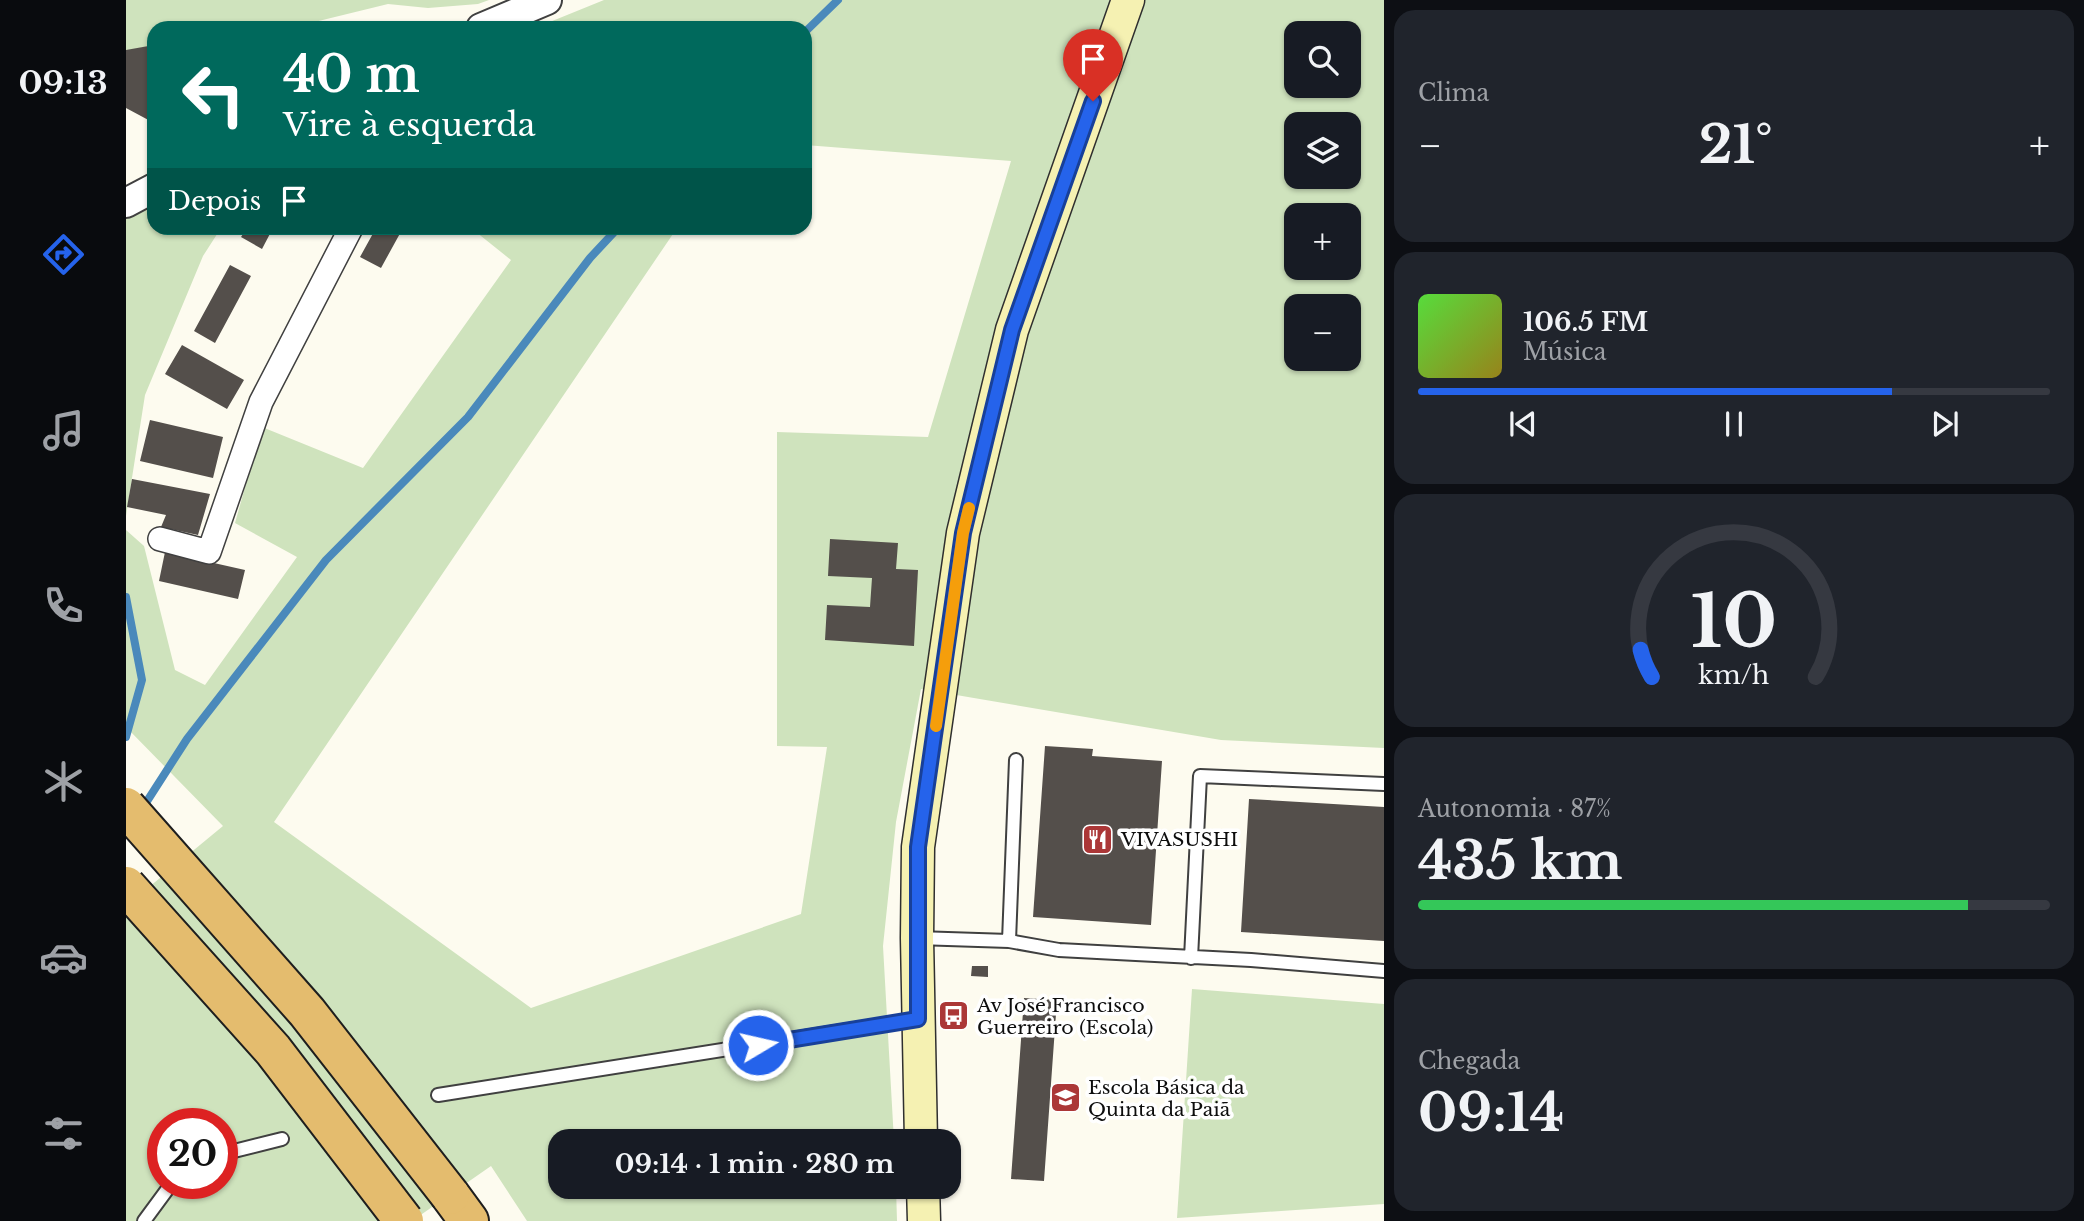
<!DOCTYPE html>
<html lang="pt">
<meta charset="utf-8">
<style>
:root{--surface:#171b24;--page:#20242c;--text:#f1f3f6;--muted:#9ea1a6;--line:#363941;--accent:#2563eb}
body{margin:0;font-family:"Libre Baskerville",serif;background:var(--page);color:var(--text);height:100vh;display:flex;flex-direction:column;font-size:26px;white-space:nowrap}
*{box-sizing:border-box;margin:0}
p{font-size:23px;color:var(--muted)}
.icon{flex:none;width:38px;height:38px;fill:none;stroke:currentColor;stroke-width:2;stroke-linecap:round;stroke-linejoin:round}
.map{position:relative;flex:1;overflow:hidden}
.drawer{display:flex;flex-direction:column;gap:10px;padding:10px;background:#0d0f14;width:700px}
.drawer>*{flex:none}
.banner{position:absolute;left:21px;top:21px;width:665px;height:214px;border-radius:21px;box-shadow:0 2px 5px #0004;background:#00695c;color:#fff;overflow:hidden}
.tools{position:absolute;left:1158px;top:21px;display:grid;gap:14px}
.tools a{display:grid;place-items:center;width:77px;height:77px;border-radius:14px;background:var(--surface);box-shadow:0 2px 5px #0004;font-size:35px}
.speed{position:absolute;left:21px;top:1108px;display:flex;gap:14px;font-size:35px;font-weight:700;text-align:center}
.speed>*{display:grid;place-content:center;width:91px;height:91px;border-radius:50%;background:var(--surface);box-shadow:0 2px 5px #0004;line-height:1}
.speed .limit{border:10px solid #d22;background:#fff;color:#111}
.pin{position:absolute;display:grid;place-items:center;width:60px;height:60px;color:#fff;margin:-72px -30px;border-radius:50% 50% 50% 0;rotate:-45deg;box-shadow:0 0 7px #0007}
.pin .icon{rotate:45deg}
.me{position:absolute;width:77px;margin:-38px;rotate:81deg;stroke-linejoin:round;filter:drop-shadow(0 0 5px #0008)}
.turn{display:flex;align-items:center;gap:24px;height:147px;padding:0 21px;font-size:32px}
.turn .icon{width:91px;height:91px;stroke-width:2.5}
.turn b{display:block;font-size:49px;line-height:60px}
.then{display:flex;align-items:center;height:66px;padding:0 21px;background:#0003;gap:14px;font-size:26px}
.big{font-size:52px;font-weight:700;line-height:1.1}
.drawer .card{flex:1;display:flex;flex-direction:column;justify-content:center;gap:10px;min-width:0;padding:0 24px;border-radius:21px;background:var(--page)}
.drawer .dial{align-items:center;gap:0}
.dial svg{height:182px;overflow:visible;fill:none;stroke:var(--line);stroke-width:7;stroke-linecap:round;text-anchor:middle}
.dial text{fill:var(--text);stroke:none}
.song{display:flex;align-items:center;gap:21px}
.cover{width:84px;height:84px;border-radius:10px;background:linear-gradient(135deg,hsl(110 70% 55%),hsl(50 70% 35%))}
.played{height:7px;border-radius:4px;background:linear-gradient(90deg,var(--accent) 75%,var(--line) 75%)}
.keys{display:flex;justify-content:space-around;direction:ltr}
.heat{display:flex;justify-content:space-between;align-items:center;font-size:38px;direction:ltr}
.charge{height:10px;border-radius:5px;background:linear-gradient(90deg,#34c759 87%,var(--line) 0)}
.trip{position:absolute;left:422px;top:1129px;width:413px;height:70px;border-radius:21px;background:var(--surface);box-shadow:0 2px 5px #0004;font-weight:700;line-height:70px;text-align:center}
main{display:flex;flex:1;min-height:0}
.tabs{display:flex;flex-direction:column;width:126px;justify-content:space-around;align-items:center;background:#090b0e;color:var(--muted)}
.tabs .icon{width:49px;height:49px}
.tabs .selected{color:var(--accent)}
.tabs b{font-size:32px;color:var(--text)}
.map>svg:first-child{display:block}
</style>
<main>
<nav class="tabs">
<b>09:13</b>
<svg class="icon selected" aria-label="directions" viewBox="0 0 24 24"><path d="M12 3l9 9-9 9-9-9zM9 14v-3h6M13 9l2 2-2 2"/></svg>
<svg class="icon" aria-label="music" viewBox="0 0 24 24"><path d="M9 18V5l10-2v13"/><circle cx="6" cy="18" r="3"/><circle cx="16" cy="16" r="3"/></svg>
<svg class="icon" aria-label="phone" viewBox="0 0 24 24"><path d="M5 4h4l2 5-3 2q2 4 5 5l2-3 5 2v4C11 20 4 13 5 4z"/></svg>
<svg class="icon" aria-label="climate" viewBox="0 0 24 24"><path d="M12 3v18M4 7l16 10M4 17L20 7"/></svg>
<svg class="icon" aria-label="car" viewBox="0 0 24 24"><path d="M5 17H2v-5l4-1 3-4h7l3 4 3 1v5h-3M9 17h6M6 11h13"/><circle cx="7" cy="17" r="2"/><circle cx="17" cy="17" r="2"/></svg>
<svg class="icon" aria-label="filters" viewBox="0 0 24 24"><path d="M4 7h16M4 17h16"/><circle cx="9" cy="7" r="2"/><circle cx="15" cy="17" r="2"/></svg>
</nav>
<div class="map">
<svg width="1258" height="1221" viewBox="0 0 1258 1221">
<rect width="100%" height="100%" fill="#fdfbef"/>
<!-- green -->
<path fill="#cfe3bd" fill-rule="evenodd" d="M0,0H363L352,4L302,8L262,4L164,28H28V45L0,51Z
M478,0H1258V748L1095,740L795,689L770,822L757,946L768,1141H434V1186L770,1187L771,1221H401L365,1166L286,1221H0V906L97,826L0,727V530L18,546L49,670L79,685L171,557L109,523L136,427L237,468L385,260L345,228H551L148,822L405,1008L675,914L701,747L651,746V432L802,437L885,161L679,145V28H409ZM1171,33H1223V86H1171ZM1171,124H1223V177H1171ZM1171,215H1223V268H1171ZM1171,306H1223V359H1171ZM37,1124H96V1183H37Z
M28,205V228H95L77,256L19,395L0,516V219Z
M1066,989L1258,1004V1204L1051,1218Z"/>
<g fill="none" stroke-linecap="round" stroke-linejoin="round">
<!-- stream -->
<path stroke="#4a89bb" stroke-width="8" d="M679,32L712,0
M0,597L16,680L0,737
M16,809L61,739L200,560L342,417L464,258L492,228"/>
</g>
<!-- building -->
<path fill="#544f4b" d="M28,45V123L0,108V50Z
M121,228H147L136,249L115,237Z
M250,228H277L255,268L234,257Z
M104,265L125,276L89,343L68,331Z
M56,345L118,380L101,409L39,374Z
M24,420L97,437L87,478L14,461Z
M6,479L84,494L72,535L35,527L40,515L1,507Z
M704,539L772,543L770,569L792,570L788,646L699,640L701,605L744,607L746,578L702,576Z
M39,552L119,570L112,599L33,581Z
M919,746L967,749L966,756L1036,761L1025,925L907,917Z
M1123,799L1258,807V941L1115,932Z
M846,966H862V977L845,976Z
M898,998L931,1000L918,1181L885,1179Z"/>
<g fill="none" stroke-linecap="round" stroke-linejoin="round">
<defs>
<path id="service" d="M791,938L883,941L933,950L1125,960L1258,971
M883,941L890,760
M1065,958L1074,776L1258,784
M312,1095L792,1019
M96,1154L156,1139
M18,1221L46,1183"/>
<path id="minor" d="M34,539L83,552L135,402L225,228"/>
<path id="tertiary" d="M355,28L421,0
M0,203L28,188"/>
<path id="secondary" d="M795,1141L791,938L792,847L837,533L886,330L1002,0
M797,1186L798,1221"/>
<path id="trunk" d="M324,1195L343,1221"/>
</defs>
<!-- service casing -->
<use href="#service" stroke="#404040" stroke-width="16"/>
<!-- minor casing -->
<use href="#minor" stroke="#404040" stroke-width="26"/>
<!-- tertiary casing -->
<use href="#tertiary" stroke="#404040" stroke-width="32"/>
<!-- secondary casing -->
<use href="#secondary" stroke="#2f2f2f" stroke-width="35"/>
<!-- trunk casing -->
<use href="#trunk" stroke="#1e1e1e" stroke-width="42"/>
<!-- service -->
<use href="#service" stroke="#fff" stroke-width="12"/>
<!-- minor -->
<use href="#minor" stroke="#fff" stroke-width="23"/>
<!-- tertiary -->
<use href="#tertiary" stroke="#fff" stroke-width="28"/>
<!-- secondary -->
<use href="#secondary" stroke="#f5f1b2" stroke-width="32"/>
<!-- trunk -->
<use href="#trunk" stroke="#e4bc6e" stroke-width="38"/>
<defs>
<path id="trunk-bridge" d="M0,807L181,1012L324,1195
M0,886L147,1050L278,1221"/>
</defs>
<!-- trunk-bridge casing -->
<use href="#trunk-bridge" stroke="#1e1e1e" stroke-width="42" stroke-linecap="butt"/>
<!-- trunk-bridge -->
<use href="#trunk-bridge" stroke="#e4bc6e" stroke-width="38"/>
</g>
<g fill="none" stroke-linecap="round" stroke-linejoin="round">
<defs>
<path id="route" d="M632,1045L792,1019V847L837,533L886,330L967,101"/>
</defs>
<!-- route casing -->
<use href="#route" stroke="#184099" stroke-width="18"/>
<!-- route -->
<use href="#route" stroke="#2563eb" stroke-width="12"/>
<!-- slow -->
<path stroke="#f59e0b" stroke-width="12" d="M810,726L837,533L843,508"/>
</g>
<!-- icons -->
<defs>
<symbol id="restaurant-square" viewBox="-11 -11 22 22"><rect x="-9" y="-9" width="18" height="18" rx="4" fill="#ab3737" stroke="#fff"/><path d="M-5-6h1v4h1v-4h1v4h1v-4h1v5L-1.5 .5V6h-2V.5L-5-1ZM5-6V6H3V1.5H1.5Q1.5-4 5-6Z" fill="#fff"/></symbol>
<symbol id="bus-square" viewBox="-11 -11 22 22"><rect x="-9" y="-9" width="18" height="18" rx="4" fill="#ab3737" stroke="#fff"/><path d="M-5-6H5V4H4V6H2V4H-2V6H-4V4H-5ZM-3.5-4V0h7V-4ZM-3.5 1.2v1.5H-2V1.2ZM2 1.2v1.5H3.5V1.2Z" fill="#fff"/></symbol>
<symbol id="school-square" viewBox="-11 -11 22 22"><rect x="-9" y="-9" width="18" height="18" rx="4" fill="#ab3737" stroke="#fff"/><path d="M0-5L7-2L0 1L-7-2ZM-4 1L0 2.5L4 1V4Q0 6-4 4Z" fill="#fff"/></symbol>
</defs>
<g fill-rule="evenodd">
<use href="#restaurant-square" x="954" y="822" width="35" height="35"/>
<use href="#bus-square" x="810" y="998" width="35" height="35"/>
<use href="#school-square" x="922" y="1080" width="35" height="35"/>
</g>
<g text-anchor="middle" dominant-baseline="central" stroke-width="7" stroke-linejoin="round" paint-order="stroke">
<!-- poi labels -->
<g font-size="19" fill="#0d0d0d" stroke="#fff" text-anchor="start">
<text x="995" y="839">VIVASUSHI</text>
<text x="851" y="1005">Av José Francisco<tspan x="851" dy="22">Guerreiro (Escola)</tspan></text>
<text x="962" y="1087">Escola Básica da<tspan x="962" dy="22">Quinta da Paiã</tspan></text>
</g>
</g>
</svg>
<div class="tools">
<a><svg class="icon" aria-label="search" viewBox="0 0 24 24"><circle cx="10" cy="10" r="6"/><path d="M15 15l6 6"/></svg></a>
<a><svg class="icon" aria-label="layers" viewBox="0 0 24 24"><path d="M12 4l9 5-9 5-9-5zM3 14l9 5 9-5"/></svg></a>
<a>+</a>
<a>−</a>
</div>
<div class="speed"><div class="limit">20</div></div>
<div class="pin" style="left:967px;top:101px;background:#d93025"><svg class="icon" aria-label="arrive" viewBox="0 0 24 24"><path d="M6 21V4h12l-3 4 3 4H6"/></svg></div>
<svg class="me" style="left:632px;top:1045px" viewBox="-20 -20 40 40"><circle r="17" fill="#2563eb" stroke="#fff" stroke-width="3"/><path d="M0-11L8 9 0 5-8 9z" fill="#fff"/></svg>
<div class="trip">09:14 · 1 min · 280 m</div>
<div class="banner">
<div class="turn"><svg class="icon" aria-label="left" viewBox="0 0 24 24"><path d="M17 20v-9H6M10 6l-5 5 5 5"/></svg><div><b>40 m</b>Vire à esquerda</div></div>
<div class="then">Depois<svg class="icon" aria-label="arrive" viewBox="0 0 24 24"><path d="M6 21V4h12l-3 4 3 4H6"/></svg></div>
</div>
</div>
<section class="drawer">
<div class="card"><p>Clima</p>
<div class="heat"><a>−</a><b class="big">21°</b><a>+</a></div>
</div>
<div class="card">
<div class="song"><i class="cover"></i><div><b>106.5 FM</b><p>Música</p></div></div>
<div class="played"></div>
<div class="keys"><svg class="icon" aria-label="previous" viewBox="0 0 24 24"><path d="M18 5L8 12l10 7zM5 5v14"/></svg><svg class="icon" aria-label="pause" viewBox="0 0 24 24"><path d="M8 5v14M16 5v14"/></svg><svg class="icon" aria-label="next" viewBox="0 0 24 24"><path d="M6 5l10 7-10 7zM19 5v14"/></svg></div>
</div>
<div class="card dial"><svg viewBox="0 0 100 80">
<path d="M14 69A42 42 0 1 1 86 69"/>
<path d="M14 69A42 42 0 0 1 9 57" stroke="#2563eb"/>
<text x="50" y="56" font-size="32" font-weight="700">10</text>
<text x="50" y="72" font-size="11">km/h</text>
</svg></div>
<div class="card"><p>Autonomia · 87%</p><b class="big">435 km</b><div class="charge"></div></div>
<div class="card"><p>Chegada</p><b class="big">09:14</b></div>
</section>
</main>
